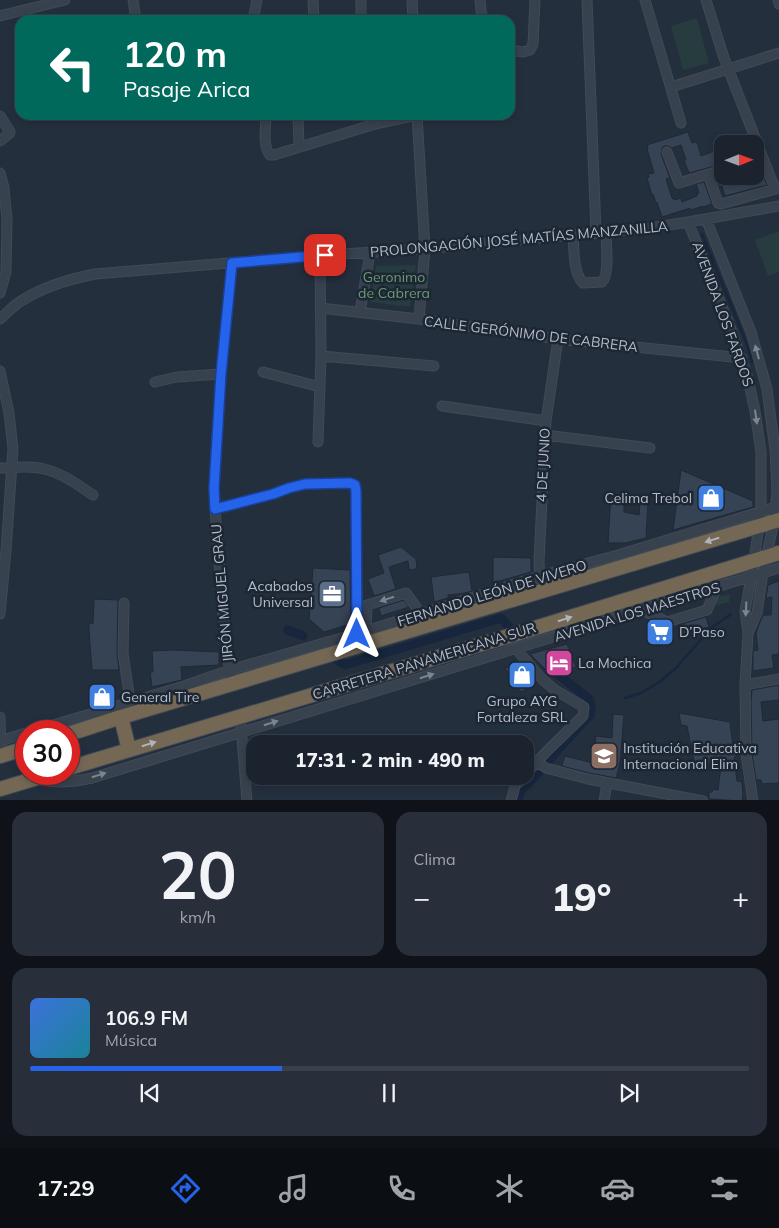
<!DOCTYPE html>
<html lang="es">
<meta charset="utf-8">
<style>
:root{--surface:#1b232e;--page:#282f3a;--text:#f1f3f6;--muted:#a0a4aa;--line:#39404a;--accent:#2563eb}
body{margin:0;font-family:Mulish,sans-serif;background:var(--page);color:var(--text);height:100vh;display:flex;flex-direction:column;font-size:19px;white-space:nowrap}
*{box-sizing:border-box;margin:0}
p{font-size:16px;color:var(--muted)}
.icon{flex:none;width:28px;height:28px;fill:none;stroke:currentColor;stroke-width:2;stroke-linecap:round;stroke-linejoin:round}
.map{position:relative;height:800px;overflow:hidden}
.sheet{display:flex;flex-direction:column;gap:12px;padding:12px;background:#0f1319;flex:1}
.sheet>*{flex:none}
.guide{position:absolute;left:15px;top:15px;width:500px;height:105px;border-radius:15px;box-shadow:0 2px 8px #0003,0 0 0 1px var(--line);background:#00695c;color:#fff;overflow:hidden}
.needle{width:32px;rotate:89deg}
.buttons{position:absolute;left:714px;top:135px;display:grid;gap:10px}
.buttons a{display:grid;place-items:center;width:50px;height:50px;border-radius:10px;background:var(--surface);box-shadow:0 2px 8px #0003,0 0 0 1px var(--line);font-size:25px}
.speed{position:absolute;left:15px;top:720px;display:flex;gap:10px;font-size:25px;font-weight:700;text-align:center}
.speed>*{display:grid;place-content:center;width:65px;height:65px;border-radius:50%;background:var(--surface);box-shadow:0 2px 8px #0003,0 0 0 1px var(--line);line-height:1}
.speed .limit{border:8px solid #d22;background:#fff;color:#111}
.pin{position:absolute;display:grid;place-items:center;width:42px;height:42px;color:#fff;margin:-21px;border-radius:10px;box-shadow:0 2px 8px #0006}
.me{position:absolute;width:55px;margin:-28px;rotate:0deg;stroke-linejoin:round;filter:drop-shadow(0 0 4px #0008)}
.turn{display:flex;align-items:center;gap:18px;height:105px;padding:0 25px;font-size:22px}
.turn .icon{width:65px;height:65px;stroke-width:2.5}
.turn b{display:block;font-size:35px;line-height:42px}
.big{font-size:38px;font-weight:800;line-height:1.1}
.sheet .card{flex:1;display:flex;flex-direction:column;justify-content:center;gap:8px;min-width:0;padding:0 18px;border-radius:15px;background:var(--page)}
.sheet .dial{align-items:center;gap:0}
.dial b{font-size:65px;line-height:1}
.song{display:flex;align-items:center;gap:15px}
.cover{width:60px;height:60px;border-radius:8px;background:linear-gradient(135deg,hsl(220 70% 55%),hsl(190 70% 35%))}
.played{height:5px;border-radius:2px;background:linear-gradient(90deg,var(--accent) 35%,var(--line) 35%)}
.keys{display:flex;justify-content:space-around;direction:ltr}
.heat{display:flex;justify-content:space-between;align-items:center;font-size:28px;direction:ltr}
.sheet .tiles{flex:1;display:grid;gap:12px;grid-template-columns:1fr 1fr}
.card:last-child{grid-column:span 2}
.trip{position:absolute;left:246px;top:735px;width:288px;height:50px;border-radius:15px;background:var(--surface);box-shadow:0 2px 8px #0003,0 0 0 1px var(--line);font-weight:800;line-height:50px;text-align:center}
.menu{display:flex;height:80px;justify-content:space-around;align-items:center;background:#0b0e12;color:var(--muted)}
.menu .icon{width:35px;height:35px}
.menu .selected{color:var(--accent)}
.menu b{font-size:22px;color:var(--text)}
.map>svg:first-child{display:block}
</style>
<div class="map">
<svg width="779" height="801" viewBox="0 0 779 801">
<rect width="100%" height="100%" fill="#242f3e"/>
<!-- green -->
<path fill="#263c3f" d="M697,18L709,63L683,70L671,26Z
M779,231V272L768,276L755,240Z
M416,265L410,307L370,302L376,266Z
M708,593L706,597L655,613L650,610Z
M730,594L729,602L716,605L717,597Z"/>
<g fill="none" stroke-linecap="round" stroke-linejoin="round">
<!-- stream -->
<path stroke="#17263c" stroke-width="2.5" d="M702,234L748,347L752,362
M625,698L641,693L658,683L675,669L711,628L731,614"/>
<!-- canal -->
<path stroke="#17263c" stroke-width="9" d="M288,630L303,636
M337,660L345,665L501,618L510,628
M547,763L556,752L590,715C592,707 592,703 587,697L547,666
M517,801L521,791L542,769"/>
</g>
<!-- building -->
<path fill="#364354" stroke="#1f2835" d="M688,132L692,143L697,142L701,156L714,151L713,148L722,145V164L689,173L684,160H686L681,145L672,148L668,146H664L662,148L661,154L670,178L666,179L672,198H673L674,200L681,198L682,202L697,196V194L699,193L696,184L704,182L712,204L703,207V206L691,210L690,208L662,217L657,202L656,203L653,194L652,195L647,178L649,177L648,174L654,173L647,149H648L647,145Z
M755,155L767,185L725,196L721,183L723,182L721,177L732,176L734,182L738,181L739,184L756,178L755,174Z
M681,470L753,501V507L673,530Z
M611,495L624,496V512L639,515L640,502L648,503L646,538L625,543H608Z
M401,547L416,559L417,568L413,570L409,569L408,561L389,567L396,589L374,596L368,579L384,573L378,555Z
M493,557L531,558V572L493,583Z
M313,568L350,570L351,624L324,632L309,619Z
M469,572L472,591L465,593L448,595V598L434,602L431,577Z
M779,581V654L772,655L774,668L753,671V651L758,650L756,634L758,627L763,615H771L772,597L766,598L768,585Z
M94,599L118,600L117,653L119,670H92L89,631V623L93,624Z
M404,600L409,607L381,616L379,608Z
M706,617L709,627L681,635L678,625Z
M653,622L665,628L669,640L656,644L650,623Z
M567,644L576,667L551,675L530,654Z
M173,650L219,652V665L181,667L182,680L152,687L150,672H153L152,651Z
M520,663L537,682L521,692L505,668Z
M779,685V700L761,702L763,721L779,719V783L762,784L761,780H756L752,753L751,701L752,690Z
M109,687L111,701L94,706L93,689Z
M679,713L730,722L732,739L734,750L736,751V757H734L737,781L742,782L743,795L742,801L709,799V792H712L713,789L718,790L721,766L694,761L687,726L681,725Z
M613,714L624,715L620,763L616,778L589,773L562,766L565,756L593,763L596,736L612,738Z"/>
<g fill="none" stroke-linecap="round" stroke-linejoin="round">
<defs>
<path id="minor" d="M133,0L136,20
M313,0L314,20
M412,0L413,20
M480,0L482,20
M587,0L596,232
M645,0L681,123
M706,0L724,58L775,189
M778,0L779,4
M0,16L65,0
M253,20L257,0
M361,20V0
M510,50L523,52L530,50L533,44L535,0
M671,87L779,53
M266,115C266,127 262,145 270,155H274L375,124L417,115L425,249L419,319
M298,115L299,147
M0,116L10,132L9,134L0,141
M667,152L679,183L722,170
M0,173L4,188L7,220L6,272L0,293
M708,174L718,203L721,204L779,188
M706,219L751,332L767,389L775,450L777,491L774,521L763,573L757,613L748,633
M688,222L731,329L747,375L755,411L761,452V511L754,561L745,611L748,633L745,685L746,754L753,801
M573,234C574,248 573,273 583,283L602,282C610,274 606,244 606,231
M320,308L419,319L558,339L742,358
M360,312L370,253
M0,319C7,313 13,306 21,301C43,287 69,279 95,274L325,255L425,249L649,228L688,222L779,206
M321,356L434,366
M0,371L9,413L13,449L6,551L0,614
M263,372L320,387
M155,382L177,377L221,374
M442,406L546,421
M545,435L650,448
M318,442L321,356L320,256
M0,468C14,468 30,465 44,469C62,473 78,485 93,495
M215,509L273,494L289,488L305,484L350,483L355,485L356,491L357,634
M540,582L539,561L546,421L558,339
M124,603L123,653L131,707
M640,609L667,622L707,610L724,570
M366,631L367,605L406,593L421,614
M516,649L543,680L555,690L584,707L583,716L547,751L525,775
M230,676L223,613L215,509L214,488L221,374L232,263
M745,685L779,679
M0,717L1,756
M241,726L247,801
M33,731L184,686L230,670L366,631L540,576L618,555L779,506
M0,741L26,733
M537,762L546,768L588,779L703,801
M36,779C56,784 73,782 92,778L779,568
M511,801L515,786L524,776
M604,801L607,783"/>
<path id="highway" d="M121,717L129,750
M69,734L121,717L779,520
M0,756L26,748
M69,768L519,633L779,553
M0,789L50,774"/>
</defs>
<!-- minor casing -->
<use href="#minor" stroke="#414a57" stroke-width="11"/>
<!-- highway casing -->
<use href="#highway" stroke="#434c59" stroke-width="16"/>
<!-- minor -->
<use href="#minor" stroke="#38414e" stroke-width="9"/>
<!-- highway -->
<use href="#highway" stroke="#746855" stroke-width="14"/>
</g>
<!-- one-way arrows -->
<defs><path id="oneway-solid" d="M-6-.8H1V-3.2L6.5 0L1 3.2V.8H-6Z" transform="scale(1.25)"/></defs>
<g fill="#7c8592">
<use href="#oneway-solid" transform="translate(757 352) rotate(-105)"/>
<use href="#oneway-solid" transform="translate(756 417) rotate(82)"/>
<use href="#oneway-solid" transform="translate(387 599) rotate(162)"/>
<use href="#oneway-solid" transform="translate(746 609) rotate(93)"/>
<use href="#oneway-solid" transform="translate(427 676) rotate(-17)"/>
<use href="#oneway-solid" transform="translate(271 723) rotate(-17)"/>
<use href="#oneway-solid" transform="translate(99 775) rotate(-17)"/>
</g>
<g fill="#aeb4bd">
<use href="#oneway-solid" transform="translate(712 540) rotate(163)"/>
<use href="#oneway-solid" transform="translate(565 619) rotate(-17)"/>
<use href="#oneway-solid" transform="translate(149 744) rotate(-17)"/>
</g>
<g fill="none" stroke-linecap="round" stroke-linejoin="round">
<defs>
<path id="route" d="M325,255L232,263L221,374L214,488L215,509L273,494L289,488L305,484L350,483L355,485L356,491L357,634"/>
</defs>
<!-- route casing -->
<use href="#route" stroke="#184099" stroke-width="12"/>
<!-- route -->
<use href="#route" stroke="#2563eb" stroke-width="9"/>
</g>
<!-- icons -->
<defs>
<symbol id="shop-square" viewBox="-11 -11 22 22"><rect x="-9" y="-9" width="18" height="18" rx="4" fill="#3f7fe0" stroke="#1d2633"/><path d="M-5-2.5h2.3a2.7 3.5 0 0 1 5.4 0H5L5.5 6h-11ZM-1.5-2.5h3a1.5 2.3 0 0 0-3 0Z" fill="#fff"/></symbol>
<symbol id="office-square" viewBox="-11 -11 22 22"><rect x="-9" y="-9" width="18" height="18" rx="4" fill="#5c6f8a" stroke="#1d2633"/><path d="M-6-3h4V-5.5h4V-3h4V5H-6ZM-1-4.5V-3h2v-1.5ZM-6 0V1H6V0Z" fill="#fff"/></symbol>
<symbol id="supermarket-square" viewBox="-11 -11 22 22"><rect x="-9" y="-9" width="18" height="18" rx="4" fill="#3f7fe0" stroke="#1d2633"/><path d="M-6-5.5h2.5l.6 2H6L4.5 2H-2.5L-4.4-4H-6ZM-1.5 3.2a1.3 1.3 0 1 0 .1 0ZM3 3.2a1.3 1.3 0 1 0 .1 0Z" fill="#fff"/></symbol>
<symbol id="hotel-square" viewBox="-11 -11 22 22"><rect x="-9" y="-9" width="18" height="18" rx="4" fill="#d1479c" stroke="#1d2633"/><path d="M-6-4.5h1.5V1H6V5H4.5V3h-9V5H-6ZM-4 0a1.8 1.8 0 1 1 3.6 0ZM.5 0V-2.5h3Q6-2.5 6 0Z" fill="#fff"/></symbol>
<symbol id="school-square" viewBox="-11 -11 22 22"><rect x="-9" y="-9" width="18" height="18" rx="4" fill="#8d6e63" stroke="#1d2633"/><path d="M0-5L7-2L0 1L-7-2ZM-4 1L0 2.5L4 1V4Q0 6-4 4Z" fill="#fff"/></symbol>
</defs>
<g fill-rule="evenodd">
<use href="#shop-square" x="695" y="482" width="32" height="32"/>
<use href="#office-square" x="316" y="578" width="32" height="32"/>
<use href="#supermarket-square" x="644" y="616" width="32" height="32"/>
<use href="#hotel-square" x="543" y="647" width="32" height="32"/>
<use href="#shop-square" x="506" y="659" width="32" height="32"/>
<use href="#shop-square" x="86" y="681" width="32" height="32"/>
<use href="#school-square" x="588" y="740" width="32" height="32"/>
</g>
<g text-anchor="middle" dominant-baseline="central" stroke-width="5" stroke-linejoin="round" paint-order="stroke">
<!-- street labels -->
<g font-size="14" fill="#b4bcc9" stroke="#1d2633">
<text transform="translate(519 239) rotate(-5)">PROLONGACIÓN JOSÉ MATÍAS MANZANILLA</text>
<text transform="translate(723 314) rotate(70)">AVENIDA LOS FARDOS</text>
<text transform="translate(531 334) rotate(7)">CALLE GERÓNIMO DE CABRERA</text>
<text transform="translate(543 465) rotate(-87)">4 DE JUNIO</text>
<text transform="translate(222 593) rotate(-95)">JIRÓN MIGUEL GRAU</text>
<text transform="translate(492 593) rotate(-17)">FERNANDO LEÓN DE VIVERO</text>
<text transform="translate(637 612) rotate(-17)">AVENIDA LOS MAESTROS</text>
<text transform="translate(424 661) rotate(-17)">CARRETERA PANAMERICANA SUR</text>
</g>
<!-- park labels -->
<g font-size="14" fill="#6b9a76" stroke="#1d2633">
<text x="394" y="277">Geronimo<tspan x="394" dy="16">de Cabrera</tspan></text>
</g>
<!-- poi labels -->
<g font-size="14" fill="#b4bcc9" stroke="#1d2633" text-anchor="start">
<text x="692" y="498" text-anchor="end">Celima Trebol</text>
<text x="313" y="586" text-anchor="end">Acabados<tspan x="313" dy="16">Universal</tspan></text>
<text x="679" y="632">D’Paso</text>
<text x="578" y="663">La Mochica</text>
<text x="121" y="697">General Tire</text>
<text x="522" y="701" text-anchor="middle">Grupo AYG<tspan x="522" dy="16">Fortaleza SRL</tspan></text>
<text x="623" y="748">Institución Educativa<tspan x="623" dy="16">Internacional Elim</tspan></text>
</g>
</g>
</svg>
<div class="buttons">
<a><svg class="needle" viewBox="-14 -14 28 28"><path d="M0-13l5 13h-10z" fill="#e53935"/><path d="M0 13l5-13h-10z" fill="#a0a4aa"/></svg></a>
</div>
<div class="speed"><div class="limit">30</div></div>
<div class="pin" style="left:325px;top:255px;background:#d93025"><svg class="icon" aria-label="arrive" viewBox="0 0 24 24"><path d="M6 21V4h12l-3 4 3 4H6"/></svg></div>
<svg class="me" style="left:357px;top:634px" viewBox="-20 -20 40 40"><path d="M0-17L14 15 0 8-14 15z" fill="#2563eb" stroke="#fff" stroke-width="4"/></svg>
<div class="trip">17:31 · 2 min · 490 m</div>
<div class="guide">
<div class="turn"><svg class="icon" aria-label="left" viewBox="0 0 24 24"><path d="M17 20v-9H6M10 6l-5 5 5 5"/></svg><div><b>120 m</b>Pasaje Arica</div></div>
</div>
</div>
<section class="sheet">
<div class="tiles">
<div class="card dial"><b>20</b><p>km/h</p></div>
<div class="card"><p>Clima</p>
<div class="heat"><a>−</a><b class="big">19°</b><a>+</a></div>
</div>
<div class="card">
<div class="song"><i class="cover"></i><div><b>106.9 FM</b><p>Música</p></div></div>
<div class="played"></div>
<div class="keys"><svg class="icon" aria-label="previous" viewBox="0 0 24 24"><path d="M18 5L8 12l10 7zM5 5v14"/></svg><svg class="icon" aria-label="pause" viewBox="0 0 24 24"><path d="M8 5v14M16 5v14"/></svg><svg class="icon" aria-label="next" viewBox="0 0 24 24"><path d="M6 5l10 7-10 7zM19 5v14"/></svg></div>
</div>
</div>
</section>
<nav class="menu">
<b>17:29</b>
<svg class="icon selected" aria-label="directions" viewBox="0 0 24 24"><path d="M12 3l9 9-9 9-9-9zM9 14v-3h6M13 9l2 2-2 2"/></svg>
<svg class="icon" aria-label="music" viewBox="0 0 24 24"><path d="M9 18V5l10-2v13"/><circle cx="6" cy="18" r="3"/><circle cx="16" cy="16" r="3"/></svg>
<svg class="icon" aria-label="phone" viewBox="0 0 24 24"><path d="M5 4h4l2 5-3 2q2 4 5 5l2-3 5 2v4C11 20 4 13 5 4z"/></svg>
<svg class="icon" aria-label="climate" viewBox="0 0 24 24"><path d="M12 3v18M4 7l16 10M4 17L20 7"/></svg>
<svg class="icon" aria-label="car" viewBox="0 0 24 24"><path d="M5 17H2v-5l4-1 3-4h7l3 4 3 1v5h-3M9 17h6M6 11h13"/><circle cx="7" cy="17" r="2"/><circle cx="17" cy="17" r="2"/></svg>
<svg class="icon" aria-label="filters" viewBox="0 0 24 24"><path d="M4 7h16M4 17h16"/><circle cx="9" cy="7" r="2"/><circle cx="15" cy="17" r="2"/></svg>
</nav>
